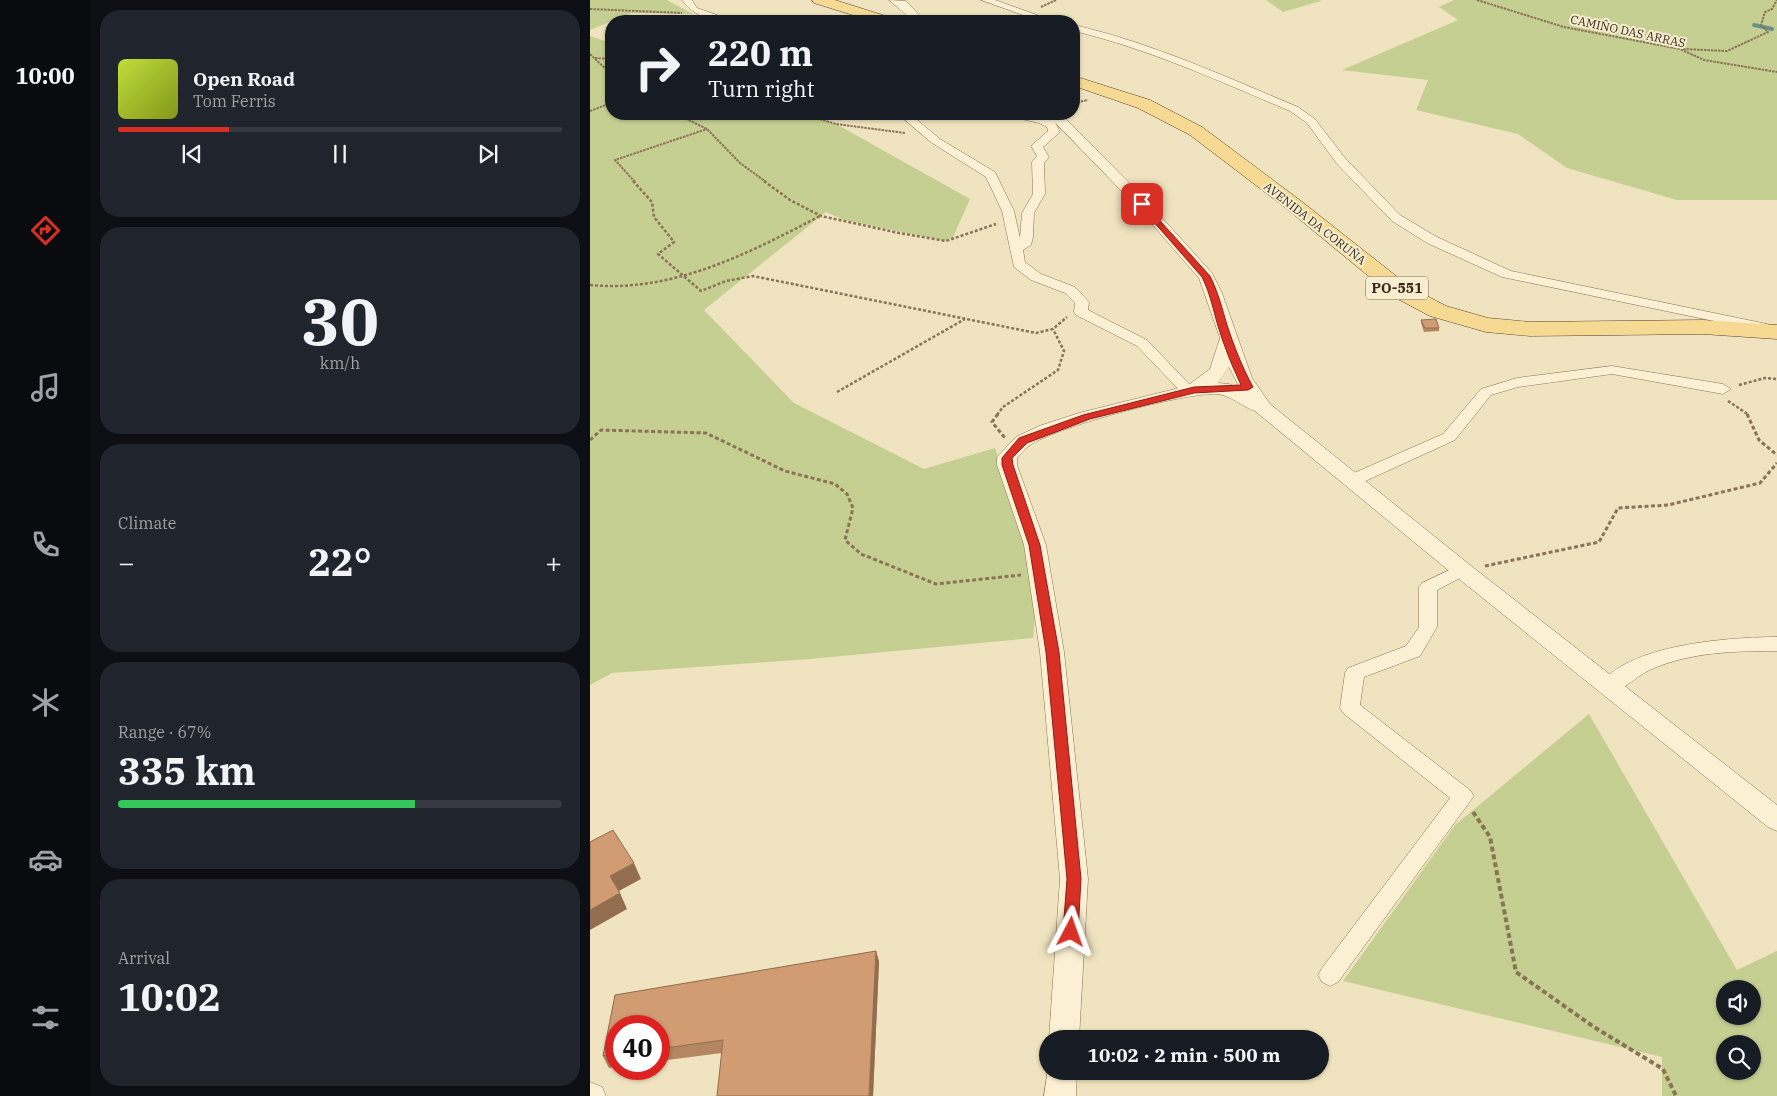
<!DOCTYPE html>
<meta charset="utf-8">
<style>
:root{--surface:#171b24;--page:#20242c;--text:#f1f3f6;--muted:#9ea1a6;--line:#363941;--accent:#d93025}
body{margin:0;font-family:"IBM Plex Serif",serif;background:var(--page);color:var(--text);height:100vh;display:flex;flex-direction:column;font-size:19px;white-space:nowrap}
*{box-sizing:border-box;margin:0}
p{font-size:16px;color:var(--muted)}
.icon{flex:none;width:28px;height:28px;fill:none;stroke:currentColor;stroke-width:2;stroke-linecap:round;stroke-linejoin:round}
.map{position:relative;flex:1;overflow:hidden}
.side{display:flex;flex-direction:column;gap:10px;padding:10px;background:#0d0f14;width:500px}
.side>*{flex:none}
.hud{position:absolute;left:15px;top:15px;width:475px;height:105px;border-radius:20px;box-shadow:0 1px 4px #0004;background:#171b24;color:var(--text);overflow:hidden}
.tools{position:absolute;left:1126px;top:980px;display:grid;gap:10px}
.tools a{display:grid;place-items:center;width:45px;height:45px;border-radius:50%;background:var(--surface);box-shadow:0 1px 4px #0004;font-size:25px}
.speed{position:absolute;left:15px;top:1015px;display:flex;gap:10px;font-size:25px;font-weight:700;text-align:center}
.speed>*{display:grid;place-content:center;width:65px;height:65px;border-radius:50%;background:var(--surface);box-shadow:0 1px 4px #0004;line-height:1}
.speed .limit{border:8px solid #d22;background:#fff;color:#111}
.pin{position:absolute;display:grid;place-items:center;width:42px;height:42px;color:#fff;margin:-21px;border-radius:10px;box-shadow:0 2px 8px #0006}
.me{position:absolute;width:55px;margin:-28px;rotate:4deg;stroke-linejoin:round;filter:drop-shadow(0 0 4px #0008)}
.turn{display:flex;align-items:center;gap:18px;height:105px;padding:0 20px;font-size:22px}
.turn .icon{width:65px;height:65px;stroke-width:2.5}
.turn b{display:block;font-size:35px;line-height:42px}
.big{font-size:38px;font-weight:800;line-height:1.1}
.side .tile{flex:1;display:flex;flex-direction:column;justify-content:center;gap:8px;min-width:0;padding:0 18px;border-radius:20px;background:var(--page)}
.side .dial{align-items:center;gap:0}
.dial b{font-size:65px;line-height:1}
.song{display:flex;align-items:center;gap:15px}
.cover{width:60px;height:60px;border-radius:8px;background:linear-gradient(135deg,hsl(70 70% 55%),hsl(70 70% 35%))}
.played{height:5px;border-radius:2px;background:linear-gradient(90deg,var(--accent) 25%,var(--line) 25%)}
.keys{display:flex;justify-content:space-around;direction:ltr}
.heat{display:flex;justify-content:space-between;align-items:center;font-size:28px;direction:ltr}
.charge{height:8px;border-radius:4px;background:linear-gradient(90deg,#34c759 67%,var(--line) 0)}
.trip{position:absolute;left:449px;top:1030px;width:290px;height:50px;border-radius:25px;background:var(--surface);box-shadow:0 1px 4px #0004;font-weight:800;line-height:50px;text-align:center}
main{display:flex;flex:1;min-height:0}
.tabs{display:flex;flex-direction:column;width:90px;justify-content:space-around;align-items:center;background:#090b0e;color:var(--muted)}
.tabs .icon{width:35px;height:35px}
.tabs .on{color:var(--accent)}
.tabs b{font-size:22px;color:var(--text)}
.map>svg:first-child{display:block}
</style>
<main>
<nav class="tabs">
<b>10:00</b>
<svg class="icon on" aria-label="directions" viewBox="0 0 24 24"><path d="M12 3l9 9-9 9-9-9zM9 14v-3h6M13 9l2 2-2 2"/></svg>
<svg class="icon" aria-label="music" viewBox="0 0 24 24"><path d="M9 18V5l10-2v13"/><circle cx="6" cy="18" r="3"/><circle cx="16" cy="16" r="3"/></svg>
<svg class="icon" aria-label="phone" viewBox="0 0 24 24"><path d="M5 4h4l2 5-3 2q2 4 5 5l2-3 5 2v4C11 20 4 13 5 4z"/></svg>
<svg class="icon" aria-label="climate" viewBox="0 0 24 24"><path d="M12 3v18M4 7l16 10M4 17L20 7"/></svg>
<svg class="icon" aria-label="car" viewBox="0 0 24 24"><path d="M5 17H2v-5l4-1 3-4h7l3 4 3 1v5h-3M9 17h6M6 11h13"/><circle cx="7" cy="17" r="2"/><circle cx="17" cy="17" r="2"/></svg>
<svg class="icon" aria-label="filters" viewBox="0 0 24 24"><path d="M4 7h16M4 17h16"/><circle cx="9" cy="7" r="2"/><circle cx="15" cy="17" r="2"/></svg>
</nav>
<section class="side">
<div class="tile">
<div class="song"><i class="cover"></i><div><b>Open Road</b><p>Tom Ferris</p></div></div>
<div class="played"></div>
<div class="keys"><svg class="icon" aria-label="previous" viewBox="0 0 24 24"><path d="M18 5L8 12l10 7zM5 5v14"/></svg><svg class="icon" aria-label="pause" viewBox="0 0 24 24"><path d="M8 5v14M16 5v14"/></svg><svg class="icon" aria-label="next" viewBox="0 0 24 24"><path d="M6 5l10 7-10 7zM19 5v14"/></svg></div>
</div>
<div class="tile dial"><b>30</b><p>km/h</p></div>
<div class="tile"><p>Climate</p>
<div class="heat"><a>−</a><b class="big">22°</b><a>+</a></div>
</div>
<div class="tile"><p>Range · 67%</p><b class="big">335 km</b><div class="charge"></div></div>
<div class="tile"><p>Arrival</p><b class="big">10:02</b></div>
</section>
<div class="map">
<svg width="1187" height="1096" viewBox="0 0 1187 1096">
<rect width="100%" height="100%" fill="#f0e3bf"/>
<!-- green -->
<path fill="#c6cf92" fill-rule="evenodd" d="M0,0H77L103,14L42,13L0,30Z
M676,0H729L731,1L693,12Z
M864,0H1187V200H1087L977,168L928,134L826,110L838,80L752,70L868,20L849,7Z
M0,36L21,43V114H213L246,124L380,199L363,237L356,241L254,220L236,212L114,310L204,403L334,469L405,448L449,573L443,638L220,659L22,673L0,685Z
M999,714L1147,970L1187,951V1096H1072V1057L753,981L865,825ZM1135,989H1162V1016H1135ZM1135,1044H1162V1071H1135Z"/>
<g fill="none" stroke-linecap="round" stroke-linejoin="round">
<!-- stream -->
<path stroke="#699088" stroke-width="4" d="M1164,25L1182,29"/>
<defs>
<path id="minor" d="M92,0H102L107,8L144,21C124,22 104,17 92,0Z
M391,0H405L464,21H450Z
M484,25C562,43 634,76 708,107L725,119L755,158L810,215L847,237L921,271L1177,324L1184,328L1177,332L912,277L837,243L802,221L747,164L717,123L700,111C629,81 559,49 484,31Z
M308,114H320L350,139L405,172L424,211L430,238L432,213L443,194L442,162L447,156L441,146L458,131L457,127L449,123L418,116L416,114L467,117L469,119L465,122L470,132L453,147L459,157L454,163L455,194L444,213L443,237L441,245L433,250L435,262L451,274L485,287L499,302L498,310L557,340L603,388L606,391L603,394H593L547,346L486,315L484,312L485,303L475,293L441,280L424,267L412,211L396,177L342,143Z
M1022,366L1133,384L1141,389L1133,394L1022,374L928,387L901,395L865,440L769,484H757L755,480L757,476L853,434L891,389L927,378Z
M872,564L878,566L881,570L878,574L847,590V627L830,656L774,677L770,705L880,790L884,796L748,982L740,986L732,982L728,975L732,968L860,798L753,713L750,708L755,673L758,668L816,646L829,627V587L832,583Z
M1187,637V651C1145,651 1101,652 1062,669C1046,675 1029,697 1012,692L1009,687C1034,644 1143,637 1187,637Z
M0,1082L12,1087L16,1096H0Z"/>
<path id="tertiary" d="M299,0L316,1L331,17L329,21H317L319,17Z
M457,114H471L557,201L622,273L632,293L662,378L680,404L880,565L1187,805V831L1178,827L864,575L665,411C653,407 640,395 627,394C596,392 466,427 440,445C435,448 431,454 427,458V465L456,545L474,652L498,879L489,1039H459L470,879L450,652L434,545L407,465V457L426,437L449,426L489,413L597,386L620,369L630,338L609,278L547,207ZM639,367L651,390L639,384L628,383Z
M458,1069V1071H487L486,1096H454Z"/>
<path id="primary" d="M222,0H245L302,18L305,21H282L224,3Z
M484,76L560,100L612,127L711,201L820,287L856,306L898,318L940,322L1113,320L1187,325V339L1113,334L940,336L896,332L840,316L804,297L697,209L600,135L548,108L484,86Z"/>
</defs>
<!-- minor casing -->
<use href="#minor" stroke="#8a7356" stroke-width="1"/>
<!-- tertiary casing -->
<use href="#tertiary" stroke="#8a7356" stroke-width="1"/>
<!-- primary casing -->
<use href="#primary" stroke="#57412b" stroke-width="1"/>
<!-- path-far3 -->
<path stroke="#8a7356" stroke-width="2" stroke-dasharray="2.5 1" stroke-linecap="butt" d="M887,0L974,27L1090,49L1114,60L1187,72
M451,7L466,0
M0,9L92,13
M1093,49L1137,51L1178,32L1171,25L1175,12L1182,9L1187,0
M0,54L21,74
M5,58L21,59
M484,103L498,100
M0,111L21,103
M86,114L117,129L150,163L176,182
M213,114L246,124L315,133
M45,182L25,160L117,129"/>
<!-- path-far2 -->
<path stroke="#8a7356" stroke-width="2.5" stroke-dasharray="3 2" stroke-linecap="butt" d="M43,181L62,202L64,217L84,242L68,254L111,291L136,281L163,276L446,333L463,329L477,317
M174,181L200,200L231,216L309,233L356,241L406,224
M0,285C83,293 159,253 230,216
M1149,385L1175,378L1187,379
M247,392L375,319
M1138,401L1159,415
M407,415L413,407L468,370L474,351L463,329"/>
<!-- path-far1 -->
<path stroke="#8a7356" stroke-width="3" stroke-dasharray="4 2.5" stroke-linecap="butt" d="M408,414L402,422L415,438
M1157,414L1169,440L1187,455
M0,440L11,430L116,433L195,471L245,484L257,494L263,508L255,540L271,554L346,584L431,575
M895,566L1009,542L1028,508L1078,505L1170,483L1187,463"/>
<!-- path -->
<path stroke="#8a7356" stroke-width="4" stroke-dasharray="5 3" stroke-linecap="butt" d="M883,812L900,837L926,972L1004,1027L1073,1069L1086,1096"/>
<!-- minor -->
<use href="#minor" fill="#fbf0d3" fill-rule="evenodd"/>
<!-- tertiary -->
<use href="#tertiary" fill="#fbf0d3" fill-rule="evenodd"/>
<!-- primary -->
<use href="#primary" fill="#f6da94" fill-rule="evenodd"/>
</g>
<!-- wall -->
<path fill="#b48662" d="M831,320L849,328V331L834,332L831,323Z
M286,951L289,962L283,1096H127L132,1053L69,1061V1026H26V1067L19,1068L13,1056L25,995Z"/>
<!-- shaded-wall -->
<path fill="#926d50" d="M44,863L51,879L27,892L20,876Z
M30,893L37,909L0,930V910Z
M286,951L289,962L283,1096H279Z"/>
<!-- building -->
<path fill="#d19c72" stroke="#926d50" d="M846,319L849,328H835L831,320Z
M23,830L44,863L20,876L30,893L0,910V842Z
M286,951L279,1096H127L133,1040L69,1049V1026H26V1054L13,1056L25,995Z"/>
<!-- route -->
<path fill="#d93025" stroke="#8d1f18" d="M552,201L620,276C628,292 632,308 637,325C644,346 652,367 663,387L658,390L604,393L500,419L437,443L422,458L423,465L450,545L469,652L491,879L488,932L486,937L481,939L475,937L473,932L477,879L456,652L439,545L412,465V458L429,438L493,415L604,387L651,385C642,366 634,346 628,326C623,309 620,293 612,277L549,205L548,204Z"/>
<g text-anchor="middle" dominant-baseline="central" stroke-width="4" stroke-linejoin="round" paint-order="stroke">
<!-- far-street labels -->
<g font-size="12" fill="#382a1c" stroke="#f7edcf">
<text transform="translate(1038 31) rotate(12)">CAMIÑO DAS ARRAS</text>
<text transform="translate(725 223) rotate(38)">AVENIDA DA CORUÑA</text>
</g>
<!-- shield labels -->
<rect fill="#f7edcf" stroke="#716452" stroke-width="1" x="776" y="276.5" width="62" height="23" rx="4"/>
<g font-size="14" font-weight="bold" fill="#382a1c">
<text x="807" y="288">PO-551</text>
</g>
</g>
</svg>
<div class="tools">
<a><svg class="icon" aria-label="sound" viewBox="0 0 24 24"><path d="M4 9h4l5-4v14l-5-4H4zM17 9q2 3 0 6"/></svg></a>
<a><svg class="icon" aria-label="search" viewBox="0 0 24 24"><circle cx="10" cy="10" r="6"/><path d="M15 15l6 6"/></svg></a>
</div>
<div class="speed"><div class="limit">40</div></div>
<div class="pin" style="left:552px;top:204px;background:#d93025"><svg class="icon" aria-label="arrive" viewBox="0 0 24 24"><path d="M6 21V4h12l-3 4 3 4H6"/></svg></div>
<svg class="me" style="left:481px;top:932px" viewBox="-20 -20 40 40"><path d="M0-17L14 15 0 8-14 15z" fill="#d93025" stroke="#fff" stroke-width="4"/></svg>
<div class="trip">10:02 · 2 min · 500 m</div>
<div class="hud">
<div class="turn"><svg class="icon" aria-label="right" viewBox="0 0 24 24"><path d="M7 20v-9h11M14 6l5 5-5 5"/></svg><div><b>220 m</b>Turn right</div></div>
</div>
</div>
</main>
